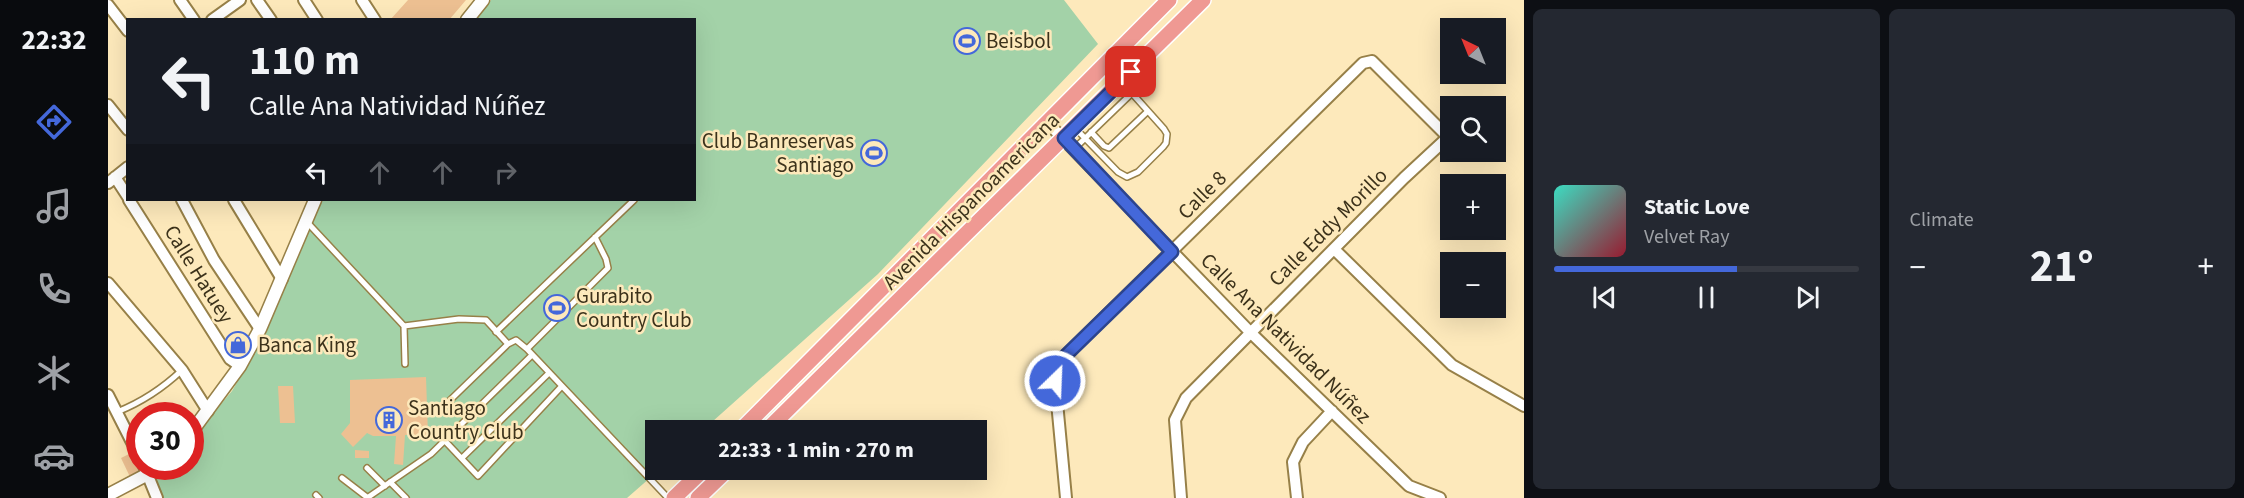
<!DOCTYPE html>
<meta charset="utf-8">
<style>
:root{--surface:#171b24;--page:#242831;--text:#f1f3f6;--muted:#9ea1a6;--line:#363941;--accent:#4468da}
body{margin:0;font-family:"Source Sans 3",sans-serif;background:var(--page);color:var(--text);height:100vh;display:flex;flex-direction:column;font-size:22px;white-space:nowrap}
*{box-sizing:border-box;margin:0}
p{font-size:20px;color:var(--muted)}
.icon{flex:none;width:33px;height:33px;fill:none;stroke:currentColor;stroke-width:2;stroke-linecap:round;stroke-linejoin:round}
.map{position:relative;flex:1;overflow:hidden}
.details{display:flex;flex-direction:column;gap:9px;padding:9px;background:#0d0f14;width:720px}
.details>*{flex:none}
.guide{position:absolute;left:18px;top:18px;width:570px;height:183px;border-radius:0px;box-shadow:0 6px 24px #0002;background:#171b24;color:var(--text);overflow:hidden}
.needle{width:39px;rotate:317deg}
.controls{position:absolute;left:1332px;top:18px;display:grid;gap:12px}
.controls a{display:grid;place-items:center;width:66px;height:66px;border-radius:0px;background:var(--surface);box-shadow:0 6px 24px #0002;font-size:30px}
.speed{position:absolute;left:18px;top:402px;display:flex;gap:12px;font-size:30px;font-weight:700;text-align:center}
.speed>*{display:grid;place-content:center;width:78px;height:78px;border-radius:50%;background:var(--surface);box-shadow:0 6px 24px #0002;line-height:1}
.speed .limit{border:9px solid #d22;background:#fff;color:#111}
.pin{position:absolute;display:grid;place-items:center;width:51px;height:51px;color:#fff;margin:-26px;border-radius:12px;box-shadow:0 3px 9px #0006}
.me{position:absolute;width:66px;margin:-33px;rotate:24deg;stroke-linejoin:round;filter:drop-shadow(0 0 4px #0008)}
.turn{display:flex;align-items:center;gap:21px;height:126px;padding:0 24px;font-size:27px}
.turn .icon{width:78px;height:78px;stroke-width:2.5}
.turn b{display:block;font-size:42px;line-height:51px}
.lanes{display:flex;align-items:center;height:57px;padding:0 24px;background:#0003;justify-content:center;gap:30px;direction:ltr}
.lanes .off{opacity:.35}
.big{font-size:45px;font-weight:700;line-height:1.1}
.details .card{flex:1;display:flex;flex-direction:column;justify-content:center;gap:9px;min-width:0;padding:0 21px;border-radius:9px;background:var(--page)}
.song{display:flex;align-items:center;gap:18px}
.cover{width:72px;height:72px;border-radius:9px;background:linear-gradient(135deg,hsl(170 70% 55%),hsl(350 70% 35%))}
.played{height:6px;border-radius:3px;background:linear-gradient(90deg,var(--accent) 60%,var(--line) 60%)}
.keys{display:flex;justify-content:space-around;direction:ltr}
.heat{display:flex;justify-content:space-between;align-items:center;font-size:33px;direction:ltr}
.details .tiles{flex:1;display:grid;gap:9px;grid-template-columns:repeat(2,1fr)}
.trip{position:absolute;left:537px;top:420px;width:342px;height:60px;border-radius:0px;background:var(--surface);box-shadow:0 6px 24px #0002;font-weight:700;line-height:60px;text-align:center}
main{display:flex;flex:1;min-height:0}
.menu{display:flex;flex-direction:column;width:108px;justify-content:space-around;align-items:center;background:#090b0e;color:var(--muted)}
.menu .icon{width:42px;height:42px}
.menu .active{color:var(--accent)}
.menu b{font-size:27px;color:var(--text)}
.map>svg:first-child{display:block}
</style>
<main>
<nav class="menu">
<b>22:32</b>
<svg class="icon active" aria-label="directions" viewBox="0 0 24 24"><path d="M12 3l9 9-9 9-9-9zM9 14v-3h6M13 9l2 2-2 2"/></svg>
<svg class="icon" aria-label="music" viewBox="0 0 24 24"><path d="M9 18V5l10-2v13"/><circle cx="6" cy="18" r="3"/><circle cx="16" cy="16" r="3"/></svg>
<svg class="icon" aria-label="phone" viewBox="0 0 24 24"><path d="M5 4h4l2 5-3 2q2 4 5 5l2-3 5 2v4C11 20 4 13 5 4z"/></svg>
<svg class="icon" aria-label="climate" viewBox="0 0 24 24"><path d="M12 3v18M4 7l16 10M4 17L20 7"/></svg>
<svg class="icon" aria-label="car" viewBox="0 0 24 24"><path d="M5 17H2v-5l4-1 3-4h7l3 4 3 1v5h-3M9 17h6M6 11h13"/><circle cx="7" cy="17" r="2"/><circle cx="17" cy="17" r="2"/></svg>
</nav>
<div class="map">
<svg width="1416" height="498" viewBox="0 0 1416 498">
<rect width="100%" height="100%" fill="#fde9bb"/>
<!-- green -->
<path fill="#a3d2a8" d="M383,0H956L990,44L770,274L595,430H548V470H551L519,498H52L44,481L58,467L82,466L83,439L124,391L152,342L214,200H586V20L367,19Z"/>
<!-- building -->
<path fill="#edc092" d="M300,0H358L341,20H282Z
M318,377L320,435H297L295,465L286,464L288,436H265L259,433L245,447L233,434L242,423V380Z
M170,386H185L187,423H172Z
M247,450L261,451V458H247Z
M25,452L36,474L23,479L13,458Z"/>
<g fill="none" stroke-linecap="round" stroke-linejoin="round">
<defs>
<path id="service" d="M968,129L1010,172L1019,177L1030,172L1055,147L1058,143L1059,134L1056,129L1014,82
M983,132L996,146L1001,148L1040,111
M966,149L1024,93
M198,221L296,326L297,364
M296,326L351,319L378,320L400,344
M388,332L526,200
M419,349L500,268L498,259L487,237
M334,408L400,344L408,340L419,349L560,498
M9,412C34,402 54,389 74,370
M337,441L370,476L453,387
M354,458L441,373
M259,468L277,486
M234,478L260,498
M282,482L298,498
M208,495L211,498
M259,498L323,454L424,355"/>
<path id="minor" d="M72,0L86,20
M149,0L163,20
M196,0L209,20
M254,0L267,20
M0,5L20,31
M104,20L132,0
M0,105L20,130
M939,122L1143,333L1301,486L1332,498
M7,177L20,197
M0,183L20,167
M21,200L122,359L132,366
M74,200L106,260L152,329
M126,200L174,279
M1226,249L1344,365L1416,406
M0,283L74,370L100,411
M0,395L32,458
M36,466L49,498
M958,498L947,381L948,369L952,361L1255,63L1264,61L1337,134V140L1296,178L1078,398L1067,420L1073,498
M1189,498L1185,462L1195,442L1224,411"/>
<path id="tertiary" d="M359,20L375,0
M82,434L132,366L152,329L207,200
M0,495L40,474L49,466"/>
<path id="primary" d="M633,430L1061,0
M659,430L1095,0
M566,498L595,470
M590,498L619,470"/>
</defs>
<!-- service casing -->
<use href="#service" stroke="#978048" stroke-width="8"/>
<!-- minor casing -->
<use href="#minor" stroke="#978048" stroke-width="14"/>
<!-- tertiary casing -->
<use href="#tertiary" stroke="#978048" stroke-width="15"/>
<!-- primary casing -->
<use href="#primary" stroke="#fff" stroke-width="18"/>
<!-- service -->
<use href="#service" stroke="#fff" stroke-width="5"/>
<!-- minor -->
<use href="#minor" stroke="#fff" stroke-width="10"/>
<!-- tertiary -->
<use href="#tertiary" stroke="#fff" stroke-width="12"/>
<!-- primary -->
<use href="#primary" stroke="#ef9993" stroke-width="15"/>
</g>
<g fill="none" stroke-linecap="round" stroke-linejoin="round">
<defs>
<path id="route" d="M947,381L948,369L952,361L1064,252L956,138L1023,72"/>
</defs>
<!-- route casing -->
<use href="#route" stroke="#2c448e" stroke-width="15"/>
<!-- route -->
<use href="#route" stroke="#4468da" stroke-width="10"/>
</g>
<!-- icons -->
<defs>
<symbol id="stadium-ring" viewBox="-11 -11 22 22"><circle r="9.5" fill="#fde9bb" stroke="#4468da" stroke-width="1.5"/><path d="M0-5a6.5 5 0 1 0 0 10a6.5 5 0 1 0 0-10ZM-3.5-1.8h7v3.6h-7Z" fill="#4468da"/></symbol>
<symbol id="shop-ring" viewBox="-11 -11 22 22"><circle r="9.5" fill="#fde9bb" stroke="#4468da" stroke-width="1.5"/><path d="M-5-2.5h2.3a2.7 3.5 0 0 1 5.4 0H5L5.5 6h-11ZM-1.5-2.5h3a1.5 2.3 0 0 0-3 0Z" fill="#4468da"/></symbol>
<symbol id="building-ring" viewBox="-11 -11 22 22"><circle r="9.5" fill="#fde9bb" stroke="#4468da" stroke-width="1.5"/><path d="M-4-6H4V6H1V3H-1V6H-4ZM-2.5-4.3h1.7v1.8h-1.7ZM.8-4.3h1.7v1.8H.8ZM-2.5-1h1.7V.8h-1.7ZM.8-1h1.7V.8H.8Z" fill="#4468da"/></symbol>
</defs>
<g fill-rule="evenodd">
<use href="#stadium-ring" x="844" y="26" width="30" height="30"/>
<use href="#stadium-ring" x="751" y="138" width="30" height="30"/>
<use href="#stadium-ring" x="434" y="293" width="30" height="30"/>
<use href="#shop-ring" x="115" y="330" width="30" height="30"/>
<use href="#building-ring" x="266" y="405" width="30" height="30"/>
</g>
<g text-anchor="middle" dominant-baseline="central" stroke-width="5" stroke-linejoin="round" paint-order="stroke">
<!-- poi labels -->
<g font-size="21" fill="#3c321b" stroke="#fde9bb" text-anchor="start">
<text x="878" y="41">Beisbol</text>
<text x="746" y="141" text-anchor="end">Club Banreservas<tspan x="746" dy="24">Santiago</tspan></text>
<text x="468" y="296">Gurabito<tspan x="468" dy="24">Country Club</tspan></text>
<text x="150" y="345">Banca King</text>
<text x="300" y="408">Santiago<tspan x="300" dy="24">Country Club</tspan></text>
</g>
<!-- street labels -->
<g font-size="21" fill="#3c321b" stroke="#fde9bb">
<text transform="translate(1094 195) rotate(-45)">Calle 8</text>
<text transform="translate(863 201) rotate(-45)">Avenida Hispanoamericana</text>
<text transform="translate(1220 227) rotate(-45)">Calle Eddy Morillo</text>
<text transform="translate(91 274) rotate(58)">Calle Hatuey</text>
<text transform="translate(1178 338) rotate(45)">Calle Ana Natividad Núñez</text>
</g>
</g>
</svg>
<div class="controls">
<a><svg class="needle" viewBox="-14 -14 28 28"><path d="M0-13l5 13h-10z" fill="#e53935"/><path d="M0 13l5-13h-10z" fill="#9ea1a6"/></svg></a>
<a><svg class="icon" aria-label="search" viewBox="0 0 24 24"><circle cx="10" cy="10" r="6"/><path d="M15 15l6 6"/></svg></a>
<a>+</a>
<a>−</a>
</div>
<div class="speed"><div class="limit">30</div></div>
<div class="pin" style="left:1023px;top:72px;background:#d93025"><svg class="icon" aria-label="arrive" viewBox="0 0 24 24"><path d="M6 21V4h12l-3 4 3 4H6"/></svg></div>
<svg class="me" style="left:947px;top:381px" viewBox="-20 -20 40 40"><circle r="17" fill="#4468da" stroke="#fff" stroke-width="3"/><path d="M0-11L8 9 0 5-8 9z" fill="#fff"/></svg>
<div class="trip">22:33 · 1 min · 270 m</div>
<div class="guide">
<div class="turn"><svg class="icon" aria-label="left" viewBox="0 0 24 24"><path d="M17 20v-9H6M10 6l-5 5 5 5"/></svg><div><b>110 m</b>Calle Ana Natividad Núñez</div></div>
<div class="lanes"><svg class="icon" aria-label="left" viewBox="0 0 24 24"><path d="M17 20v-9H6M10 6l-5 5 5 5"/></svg><svg class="icon off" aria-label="ahead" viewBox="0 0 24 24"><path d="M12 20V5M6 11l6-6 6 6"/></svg><svg class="icon off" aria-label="ahead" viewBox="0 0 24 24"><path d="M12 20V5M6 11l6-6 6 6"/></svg><svg class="icon off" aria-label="right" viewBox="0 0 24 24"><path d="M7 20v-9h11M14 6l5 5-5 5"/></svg></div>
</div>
</div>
<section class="details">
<div class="tiles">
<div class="card">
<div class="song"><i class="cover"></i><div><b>Static Love</b><p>Velvet Ray</p></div></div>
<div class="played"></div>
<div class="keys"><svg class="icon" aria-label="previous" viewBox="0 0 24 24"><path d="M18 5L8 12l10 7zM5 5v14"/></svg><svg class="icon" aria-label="pause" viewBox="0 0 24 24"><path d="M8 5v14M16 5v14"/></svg><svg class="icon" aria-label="next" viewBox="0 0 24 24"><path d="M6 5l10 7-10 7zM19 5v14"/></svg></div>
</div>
<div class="card"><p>Climate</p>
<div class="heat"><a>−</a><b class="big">21°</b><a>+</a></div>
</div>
</div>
</section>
</main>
